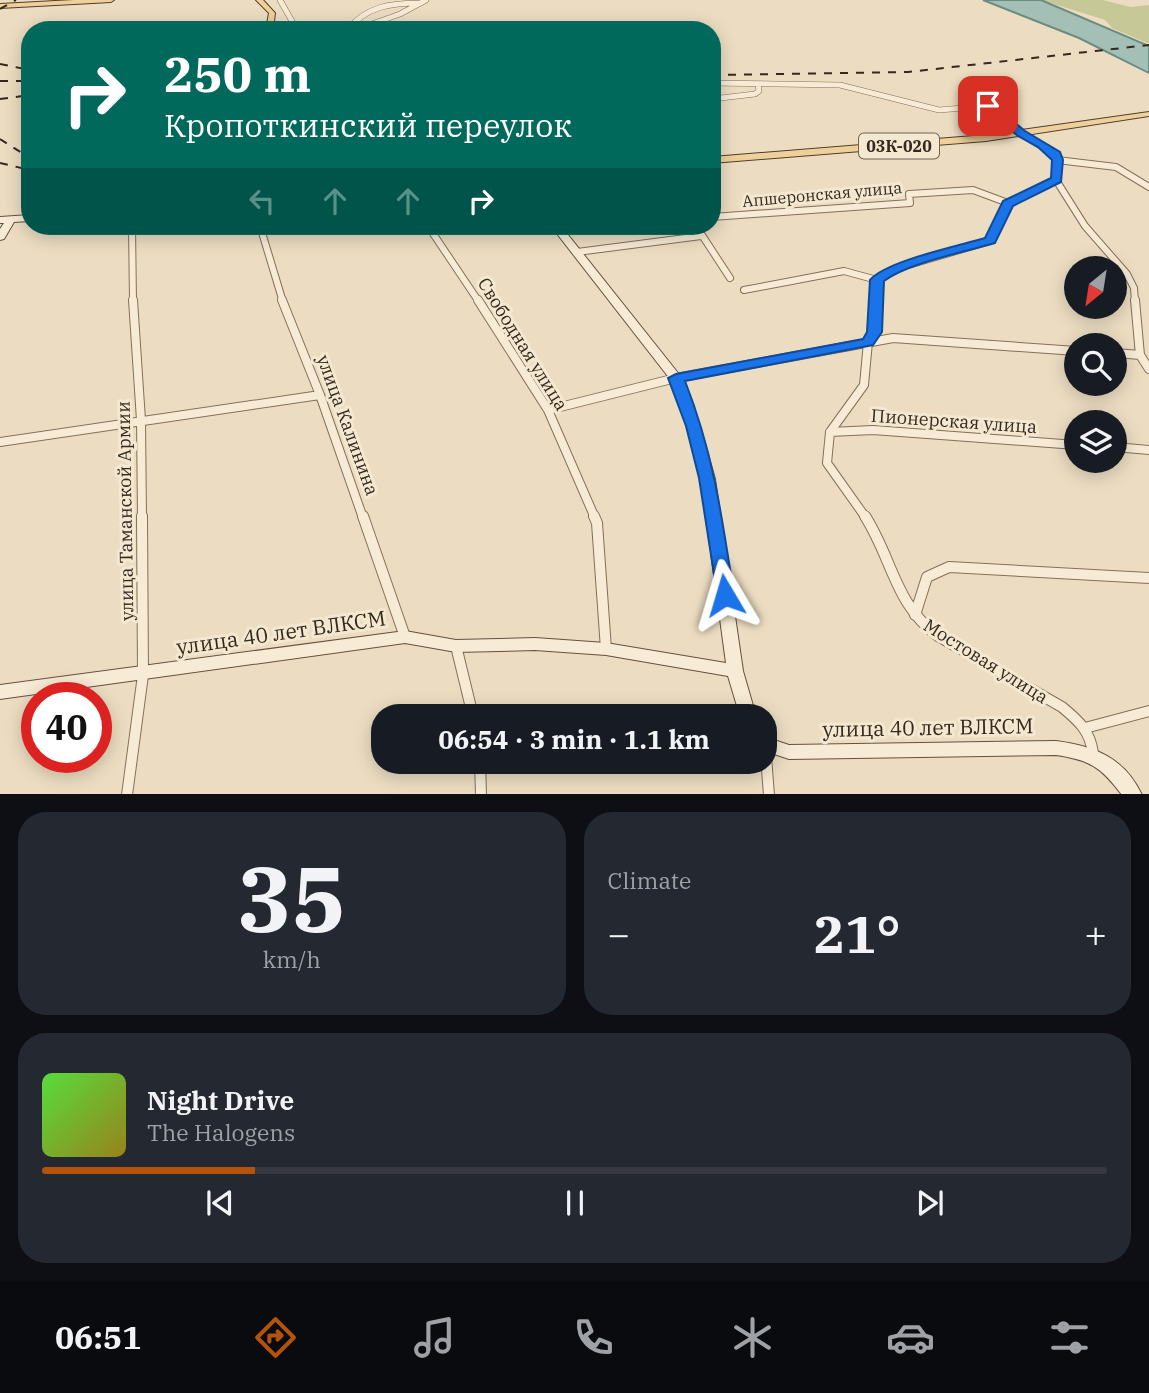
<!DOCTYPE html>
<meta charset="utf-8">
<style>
:root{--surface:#171b24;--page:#242831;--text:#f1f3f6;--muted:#9ea1a6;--line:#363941;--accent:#b45309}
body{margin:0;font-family:"IBM Plex Serif",serif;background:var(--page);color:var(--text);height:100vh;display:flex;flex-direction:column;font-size:26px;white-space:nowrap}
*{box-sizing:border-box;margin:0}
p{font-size:23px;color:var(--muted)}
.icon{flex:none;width:38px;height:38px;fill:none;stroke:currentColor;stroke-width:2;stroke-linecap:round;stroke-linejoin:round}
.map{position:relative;height:794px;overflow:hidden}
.panel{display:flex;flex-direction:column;gap:18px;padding:18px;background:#0d0f14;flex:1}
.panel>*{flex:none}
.banner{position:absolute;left:21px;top:21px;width:700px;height:214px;border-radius:28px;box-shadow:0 4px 18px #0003;background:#00695c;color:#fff;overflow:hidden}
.needle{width:46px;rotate:210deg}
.tools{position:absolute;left:1064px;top:256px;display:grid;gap:14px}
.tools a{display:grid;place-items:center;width:63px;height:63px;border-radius:50%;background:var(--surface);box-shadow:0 4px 18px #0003;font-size:35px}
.speed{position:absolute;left:21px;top:682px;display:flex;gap:14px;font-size:35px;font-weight:700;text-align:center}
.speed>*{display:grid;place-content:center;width:91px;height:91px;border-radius:50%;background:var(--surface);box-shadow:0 4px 18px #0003;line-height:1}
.speed .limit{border:10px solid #d22;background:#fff;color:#111}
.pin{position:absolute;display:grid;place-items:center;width:60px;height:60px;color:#fff;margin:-30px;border-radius:14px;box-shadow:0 4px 10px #0006}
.me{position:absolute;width:77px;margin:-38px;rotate:353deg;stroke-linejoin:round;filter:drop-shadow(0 0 5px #0008)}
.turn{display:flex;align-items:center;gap:24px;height:147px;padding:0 28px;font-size:32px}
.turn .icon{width:91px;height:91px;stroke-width:2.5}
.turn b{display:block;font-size:49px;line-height:60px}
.lanes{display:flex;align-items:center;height:66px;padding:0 28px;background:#0003;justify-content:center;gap:35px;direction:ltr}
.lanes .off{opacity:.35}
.big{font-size:52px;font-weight:700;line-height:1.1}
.panel .widget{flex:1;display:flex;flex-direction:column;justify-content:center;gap:10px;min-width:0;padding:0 24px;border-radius:28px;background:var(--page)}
.panel .dial{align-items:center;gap:0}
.dial b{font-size:91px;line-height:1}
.song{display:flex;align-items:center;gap:21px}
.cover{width:84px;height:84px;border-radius:10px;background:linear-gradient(135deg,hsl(110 70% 55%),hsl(50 70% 35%))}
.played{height:7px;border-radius:4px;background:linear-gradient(90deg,var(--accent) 20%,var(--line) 20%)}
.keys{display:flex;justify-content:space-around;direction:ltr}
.heat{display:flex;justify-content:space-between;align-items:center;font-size:38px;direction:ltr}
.panel .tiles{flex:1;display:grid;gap:18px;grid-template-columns:1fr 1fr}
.widget:last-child{grid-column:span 2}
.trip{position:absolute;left:371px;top:704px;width:406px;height:70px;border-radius:28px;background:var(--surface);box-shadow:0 4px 18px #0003;font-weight:700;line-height:70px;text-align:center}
.dock{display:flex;height:112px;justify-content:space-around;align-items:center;background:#090b0e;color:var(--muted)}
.dock .icon{width:49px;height:49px}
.dock .current{color:var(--accent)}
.dock b{font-size:32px;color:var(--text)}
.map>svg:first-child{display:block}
</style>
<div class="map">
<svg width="1149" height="795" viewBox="0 0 1149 795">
<rect width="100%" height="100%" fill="#ecddc2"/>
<!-- green -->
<path fill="#c6c997" d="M1041,0H1103L1131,7L1149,5V44L1112,28L1105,20Z"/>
<!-- water -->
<path fill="#a4bfb5" stroke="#6c8c82" stroke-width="2" d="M983,0H1041L1149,46V73L1079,38Z"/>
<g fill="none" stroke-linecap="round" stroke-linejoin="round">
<defs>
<path id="street-far3" d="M280,0L297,30
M347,30C367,6 391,3 421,3
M355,30L400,14L426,0
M712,83L840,85L939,110L988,106
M966,91L1021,133
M712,99L755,94L759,91L758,84"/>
<path id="street-far2" d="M1018,131L1056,155V180L1085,226L1127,274L1134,288L1135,302
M1057,160L1116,167L1149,187
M712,217L910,203L909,194L973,190L1008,203
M132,226L133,302
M260,226L283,302
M428,226L479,302
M696,226L730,278
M577,252L701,236
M744,290L844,271L877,280
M876,302L877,280L898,268L990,241L1008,203L1056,180"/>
<path id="street-far1" d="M133,300L141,420L142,518
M282,300L320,395L363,518
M478,300L548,410L595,518
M1135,300L1140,355L1149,369
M1115,353L1140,355
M548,410L676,378L893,338L1076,351
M830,432L873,430L1076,445
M0,442L320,395
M1115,447L1149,450
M866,518L827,463L830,432L864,385L868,342L875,332L876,300"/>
<path id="street" d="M363,516L405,637
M594,516L597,523L606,649
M865,516C893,560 894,603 938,636L1062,707C1079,721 1090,731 1093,753
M915,615L927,577L949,567L1149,578
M456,646L473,716
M1085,728L1149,711
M765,744L769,795
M480,761L481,795
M127,795L143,675L142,516"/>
<path id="secondary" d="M30,215V221L14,222L4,239L0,240V229L4,223H0V217Z
M551,226H561L682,378L700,426L715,479L743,671L756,716H740L728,676L606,655L535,650L456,652L405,643L0,699V685L405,631L456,640L535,638L606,643L726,663L701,479L688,426L670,379Z
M765,737L789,745L1056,741C1094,746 1124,757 1142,795H1122C1101,767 1090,760 1056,755L789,759L765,751Z"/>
<path id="primary" d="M74,0H114L111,2L0,8V4Z
M256,0H263L275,13L273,30H266L269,13Z
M1149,112V116L986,141L712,163V157L986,135Z"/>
</defs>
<!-- street-far3 casing -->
<use href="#street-far3" stroke="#856f5a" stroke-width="6"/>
<!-- street-far2 casing -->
<use href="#street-far2" stroke="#856f5a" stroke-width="8"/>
<!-- street-far1 casing -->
<use href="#street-far1" stroke="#856f5a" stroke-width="10"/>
<!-- street casing -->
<use href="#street" stroke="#856f5a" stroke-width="12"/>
<!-- secondary casing -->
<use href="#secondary" stroke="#67503d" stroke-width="2"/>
<!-- primary casing -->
<use href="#primary" stroke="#533d2e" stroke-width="2"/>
<!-- street-far3 -->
<use href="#street-far3" stroke="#f7ebd5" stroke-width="5"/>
<!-- street-far2 -->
<use href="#street-far2" stroke="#f7ebd5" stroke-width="6"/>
<!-- street-far1 -->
<use href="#street-far1" stroke="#f7ebd5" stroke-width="8"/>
<!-- street -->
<use href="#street" stroke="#f7ebd5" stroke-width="10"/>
<!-- secondary -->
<use href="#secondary" fill="#f7ebd5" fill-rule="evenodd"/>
<!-- primary -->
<use href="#primary" fill="#eed09b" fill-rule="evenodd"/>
<!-- rail -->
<path stroke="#35281e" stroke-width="2" stroke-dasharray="8 8" stroke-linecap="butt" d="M0,9L16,0
M0,64L30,70
M712,75L908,72L1149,45
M0,81H30
M0,99L30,95
M0,139L30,158
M0,163L30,170"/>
</g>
<!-- route -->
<path fill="#1a73e8" stroke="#114b97" stroke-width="2" d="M984,104H992L1025,131L1060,152L1063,160L1061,182L1013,206L995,243C965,252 908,263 884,281L882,332L873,345L685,381C714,455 722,518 734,595L732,600L725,602L718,600L699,478L686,426L668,378L676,374L863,339L867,332L870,280C886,261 958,246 985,238L1003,201L1051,178L1052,160L1038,147L1018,136L984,109Z"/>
<g text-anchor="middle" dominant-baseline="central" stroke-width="6" stroke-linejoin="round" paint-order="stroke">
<!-- shield labels -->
<rect fill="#f4e8d1" stroke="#6e6254" stroke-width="2" x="859" y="133.5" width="80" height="25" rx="5"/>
<g font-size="16" font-weight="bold" fill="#35281e">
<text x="899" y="146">03К-020</text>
</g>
<!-- far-street labels -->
<g font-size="16" fill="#35281e" stroke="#f4e8d1">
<text transform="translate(822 194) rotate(-5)">Апшеронская улица</text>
</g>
<!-- street labels -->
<g font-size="18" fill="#35281e" stroke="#f4e8d1">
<text transform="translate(523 344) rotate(58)">Свободная улица</text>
<text transform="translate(954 421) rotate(4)">Пионерская улица</text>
<text transform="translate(348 425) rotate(70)">улица Калинина</text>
<text transform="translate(125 511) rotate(-91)">улица Таманской Армии</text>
<text transform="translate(986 661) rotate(32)">Мостовая улица</text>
</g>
<!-- near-street labels -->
<g font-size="21" fill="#35281e" stroke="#f4e8d1">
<text transform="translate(281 632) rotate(-8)">улица 40 лет ВЛКСМ</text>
<text transform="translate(928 727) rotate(-1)">улица 40 лет ВЛКСМ</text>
</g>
</g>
</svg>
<div class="tools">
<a><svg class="needle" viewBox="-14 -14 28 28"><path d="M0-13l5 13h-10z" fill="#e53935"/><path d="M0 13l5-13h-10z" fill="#9ea1a6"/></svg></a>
<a><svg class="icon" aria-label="search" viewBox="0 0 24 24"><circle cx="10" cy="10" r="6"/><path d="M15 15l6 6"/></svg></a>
<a><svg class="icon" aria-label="layers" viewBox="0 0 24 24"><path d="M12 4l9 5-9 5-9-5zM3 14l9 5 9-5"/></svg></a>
</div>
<div class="speed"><div class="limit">40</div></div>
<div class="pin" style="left:988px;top:106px;background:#d93025"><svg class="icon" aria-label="arrive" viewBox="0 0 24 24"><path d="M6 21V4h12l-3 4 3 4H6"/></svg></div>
<svg class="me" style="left:725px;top:595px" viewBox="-20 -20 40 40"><path d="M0-17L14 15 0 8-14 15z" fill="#1a73e8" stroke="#fff" stroke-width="4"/></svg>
<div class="trip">06:54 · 3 min · 1.1 km</div>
<div class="banner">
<div class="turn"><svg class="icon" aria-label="right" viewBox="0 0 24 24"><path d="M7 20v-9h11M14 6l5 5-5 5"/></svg><div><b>250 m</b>Кропоткинский переулок</div></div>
<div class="lanes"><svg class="icon off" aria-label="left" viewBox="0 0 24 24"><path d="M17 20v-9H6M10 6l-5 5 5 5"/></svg><svg class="icon off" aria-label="ahead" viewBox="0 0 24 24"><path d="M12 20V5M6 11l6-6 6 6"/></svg><svg class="icon off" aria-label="ahead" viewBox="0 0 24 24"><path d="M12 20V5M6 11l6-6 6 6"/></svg><svg class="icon" aria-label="right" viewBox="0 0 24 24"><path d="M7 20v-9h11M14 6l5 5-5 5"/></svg></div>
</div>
</div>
<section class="panel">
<div class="tiles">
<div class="widget dial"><b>35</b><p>km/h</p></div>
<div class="widget"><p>Climate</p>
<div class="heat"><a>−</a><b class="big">21°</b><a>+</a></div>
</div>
<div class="widget">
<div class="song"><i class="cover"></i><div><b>Night Drive</b><p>The Halogens</p></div></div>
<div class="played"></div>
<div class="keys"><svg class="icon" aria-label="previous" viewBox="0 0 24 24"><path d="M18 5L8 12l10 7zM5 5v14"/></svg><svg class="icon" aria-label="pause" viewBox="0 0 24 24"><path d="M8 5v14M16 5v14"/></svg><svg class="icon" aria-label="next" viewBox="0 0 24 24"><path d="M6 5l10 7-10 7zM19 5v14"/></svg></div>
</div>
</div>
</section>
<nav class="dock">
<b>06:51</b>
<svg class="icon current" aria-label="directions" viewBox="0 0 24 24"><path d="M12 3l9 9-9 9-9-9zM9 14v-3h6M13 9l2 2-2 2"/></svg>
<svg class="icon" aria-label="music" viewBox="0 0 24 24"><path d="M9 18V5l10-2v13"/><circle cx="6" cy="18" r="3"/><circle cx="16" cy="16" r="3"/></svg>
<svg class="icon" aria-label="phone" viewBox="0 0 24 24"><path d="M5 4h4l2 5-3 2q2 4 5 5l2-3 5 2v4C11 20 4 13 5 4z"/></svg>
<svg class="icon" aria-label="climate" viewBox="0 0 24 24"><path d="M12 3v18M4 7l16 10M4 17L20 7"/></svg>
<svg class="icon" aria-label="car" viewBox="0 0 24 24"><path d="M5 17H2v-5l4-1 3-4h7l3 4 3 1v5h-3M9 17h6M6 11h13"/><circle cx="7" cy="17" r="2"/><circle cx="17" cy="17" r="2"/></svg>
<svg class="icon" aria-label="filters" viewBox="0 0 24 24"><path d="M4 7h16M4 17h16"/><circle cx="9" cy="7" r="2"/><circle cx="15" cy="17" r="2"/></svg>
</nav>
